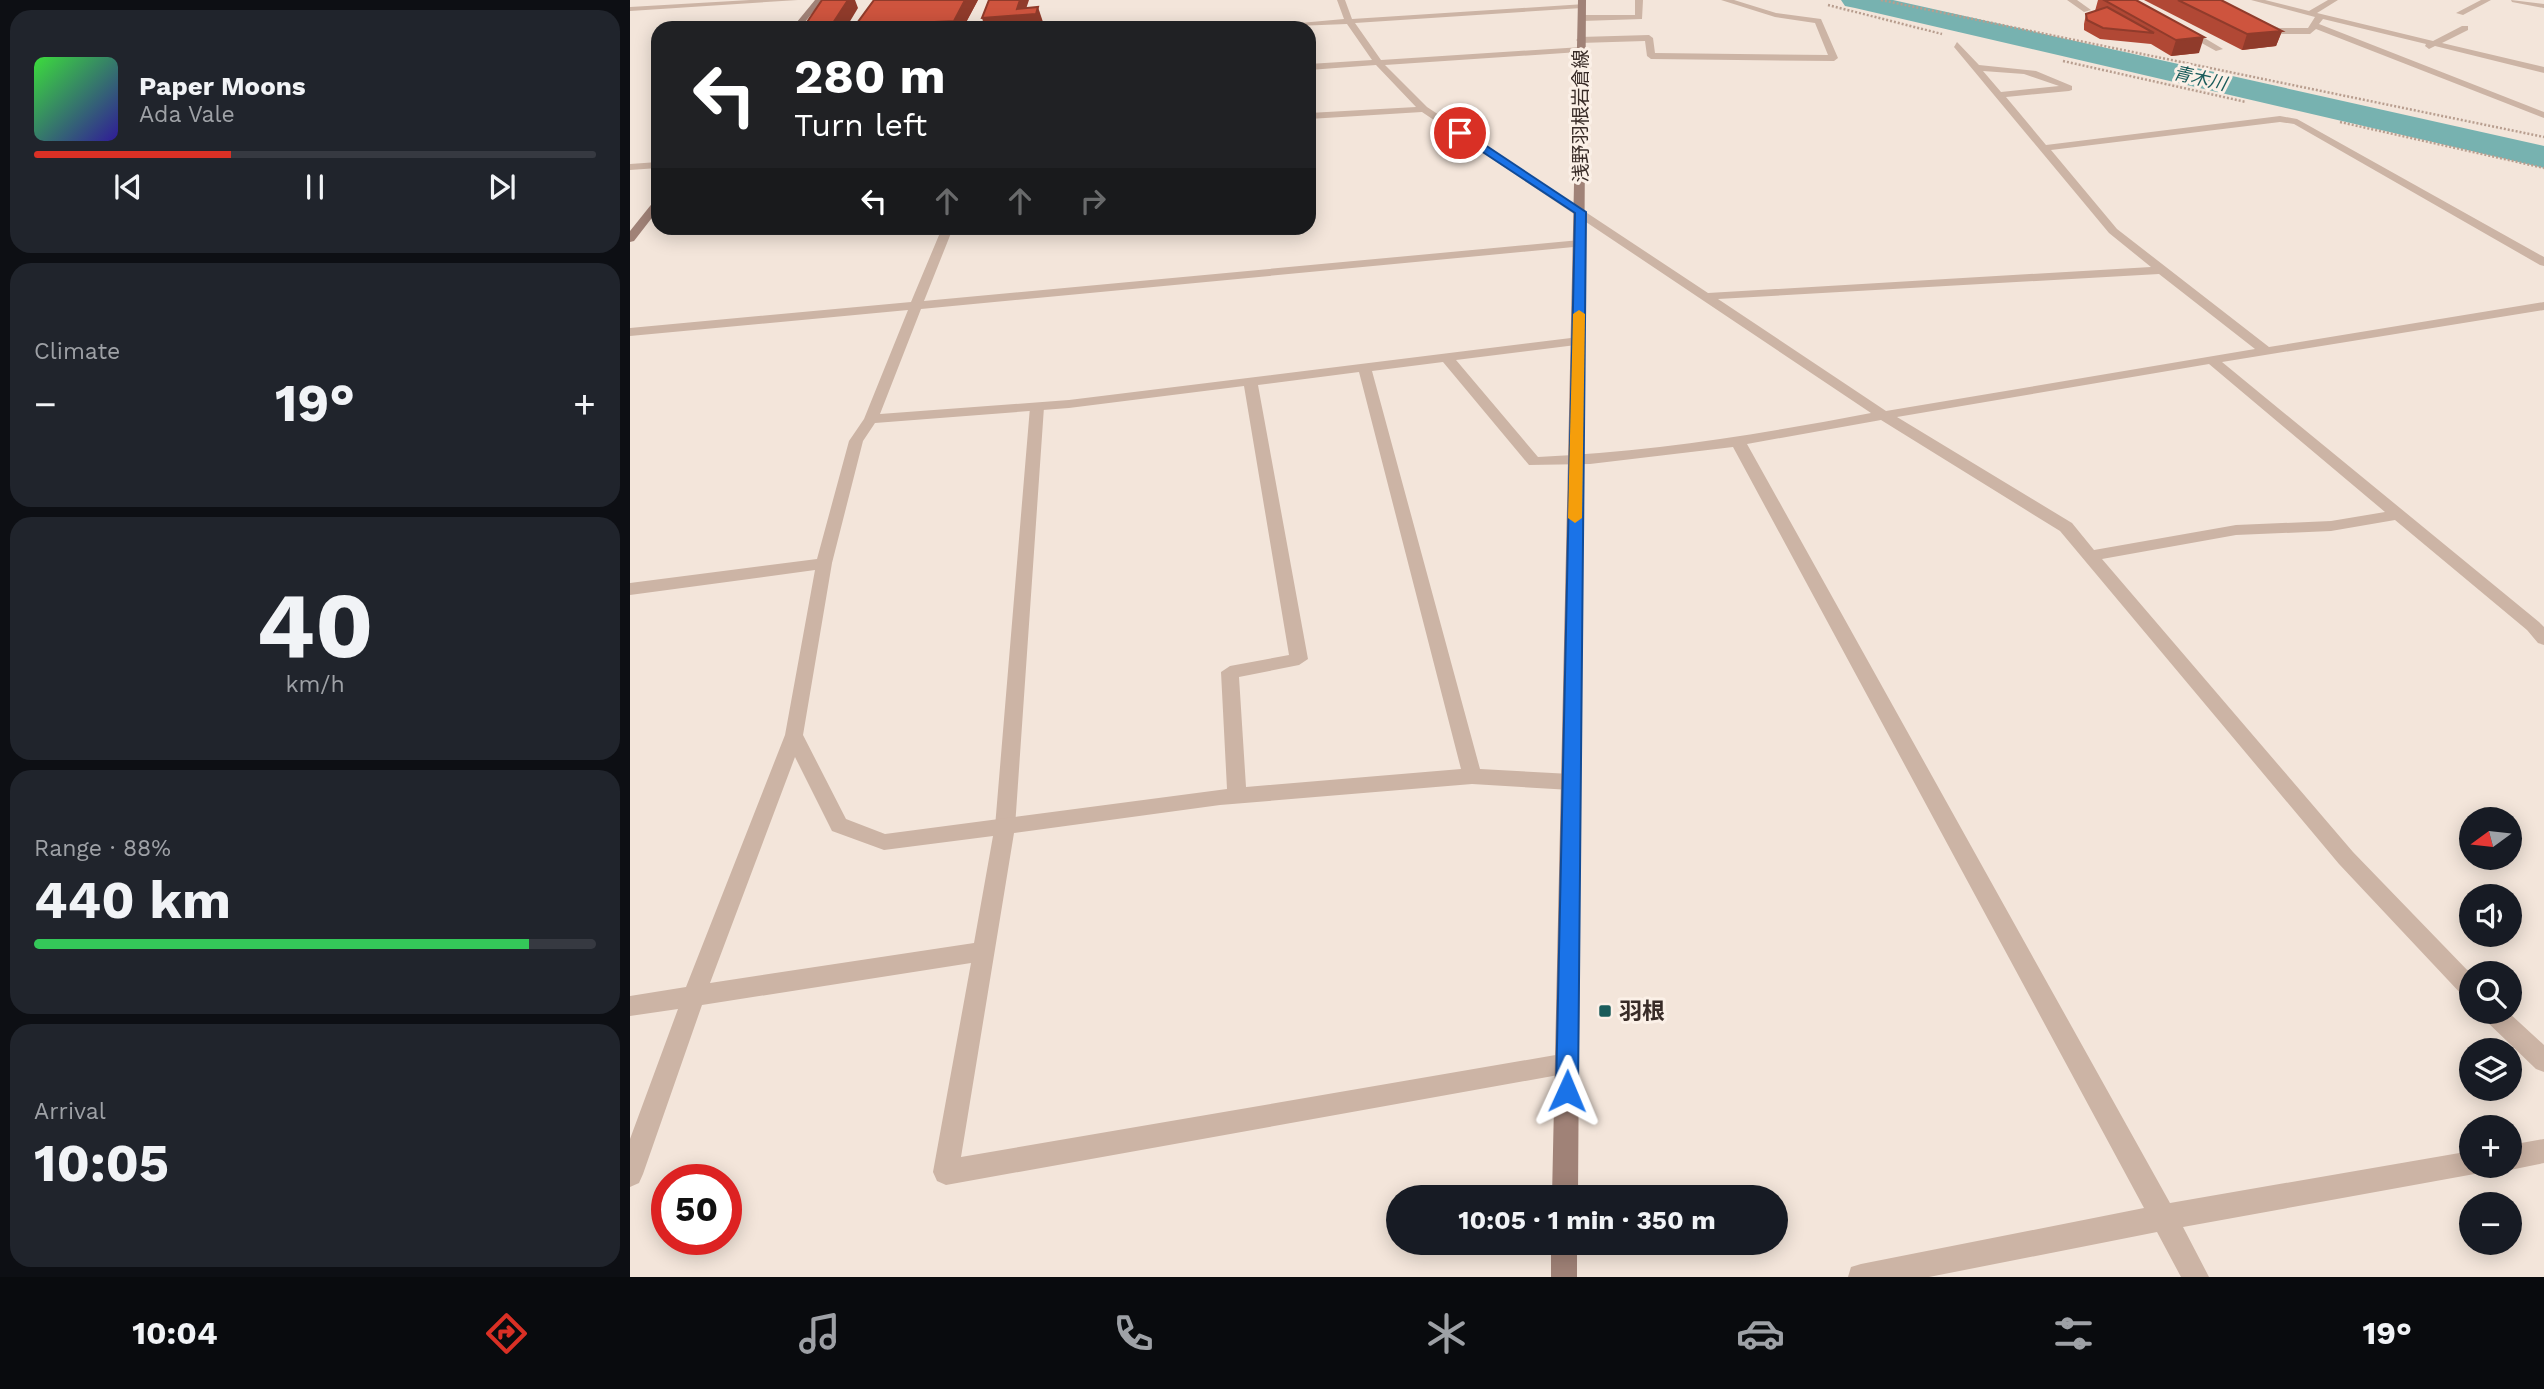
<!DOCTYPE html>
<meta charset="utf-8">
<style>
:root{--surface:#171b24;--page:#20242c;--text:#f1f3f6;--muted:#9ea1a6;--line:#363941;--accent:#d93025}
body{margin:0;font-family:"Work Sans","Noto Sans JP",sans-serif;background:var(--page);color:var(--text);height:100vh;display:flex;flex-direction:column;font-size:26px;white-space:nowrap}
*{box-sizing:border-box;margin:0}
p{font-size:23px;color:var(--muted)}
.icon{flex:none;width:38px;height:38px;fill:none;stroke:currentColor;stroke-width:2;stroke-linecap:round;stroke-linejoin:round}
.map{position:relative;flex:1;overflow:hidden}
.panel{display:flex;flex-direction:column;gap:10px;padding:10px;background:#0d0f14;width:630px}
.panel>*{flex:none}
.banner{position:absolute;left:21px;top:21px;width:665px;height:214px;border-radius:21px;box-shadow:0 4px 18px #0003;background:#202124;color:#fff;overflow:hidden}
.needle{width:46px;rotate:255deg}
.controls{position:absolute;left:1829px;top:807px;display:grid;gap:14px}
.controls a{display:grid;place-items:center;width:63px;height:63px;border-radius:50%;background:var(--surface);box-shadow:0 4px 18px #0003;font-size:35px}
.speed{position:absolute;left:21px;top:1164px;display:flex;gap:14px;font-size:35px;font-weight:700;text-align:center}
.speed>*{display:grid;place-content:center;width:91px;height:91px;border-radius:50%;background:var(--surface);box-shadow:0 4px 18px #0003;line-height:1}
.speed .limit{border:10px solid #d22;background:#fff;color:#111}
.pin{position:absolute;display:grid;place-items:center;width:60px;height:60px;color:#fff;margin:-30px;border:4px solid #fff;border-radius:50%;box-shadow:0 2px 7px #0007}
.me{position:absolute;width:77px;margin:-38px;rotate:1deg;stroke-linejoin:round;filter:drop-shadow(0 0 5px #0008)}
.turn{display:flex;align-items:center;gap:24px;height:147px;padding:0 28px;font-size:32px}
.turn .icon{width:91px;height:91px;stroke-width:2.5}
.turn b{display:block;font-size:49px;line-height:60px}
.lanes{display:flex;align-items:center;height:66px;padding:0 28px;background:#0003;justify-content:center;gap:35px;direction:ltr}
.lanes .off{opacity:.35}
.big{font-size:52px;font-weight:700;line-height:1.1}
.panel .widget{flex:1;display:flex;flex-direction:column;justify-content:center;gap:10px;min-width:0;padding:0 24px;border-radius:21px;background:var(--page)}
.panel .dial{align-items:center;gap:0}
.dial b{font-size:91px;line-height:1}
.song{display:flex;align-items:center;gap:21px}
.cover{width:84px;height:84px;border-radius:10px;background:linear-gradient(135deg,hsl(120 70% 55%),hsl(250 70% 35%))}
.played{height:7px;border-radius:4px;background:linear-gradient(90deg,var(--accent) 35%,var(--line) 35%)}
.keys{display:flex;justify-content:space-around;direction:ltr}
.heat{display:flex;justify-content:space-between;align-items:center;font-size:38px;direction:ltr}
.charge{height:10px;border-radius:5px;background:linear-gradient(90deg,#34c759 88%,var(--line) 0)}
.trip{position:absolute;left:756px;top:1185px;width:402px;height:70px;border-radius:35px;background:var(--surface);box-shadow:0 4px 18px #0003;font-weight:700;line-height:70px;text-align:center}
.menu{display:flex;height:112px;justify-content:space-around;align-items:center;background:#090b0e;color:var(--muted)}
.menu .icon{width:49px;height:49px}
.menu .on{color:var(--accent)}
.menu b{font-size:32px;color:var(--text)}
main{display:flex;flex:1;min-height:0}
.map>svg:first-child{display:block}
</style>
<main>
<section class="panel">
<div class="widget">
<div class="song"><i class="cover"></i><div><b>Paper Moons</b><p>Ada Vale</p></div></div>
<div class="played"></div>
<div class="keys"><svg class="icon" aria-label="previous" viewBox="0 0 24 24"><path d="M18 5L8 12l10 7zM5 5v14"/></svg><svg class="icon" aria-label="pause" viewBox="0 0 24 24"><path d="M8 5v14M16 5v14"/></svg><svg class="icon" aria-label="next" viewBox="0 0 24 24"><path d="M6 5l10 7-10 7zM19 5v14"/></svg></div>
</div>
<div class="widget"><p>Climate</p>
<div class="heat"><a>−</a><b class="big">19°</b><a>+</a></div>
</div>
<div class="widget dial"><b>40</b><p>km/h</p></div>
<div class="widget"><p>Range · 88%</p><b class="big">440 km</b><div class="charge"></div></div>
<div class="widget"><p>Arrival</p><b class="big">10:05</b></div>
</section>
<div class="map">
<svg width="1914" height="1277" viewBox="0 0 1914 1277">
<rect width="100%" height="100%" fill="#f3e5da"/>
<g fill="none" stroke-linecap="round" stroke-linejoin="round">
<!-- river -->
<path fill="#77b2b0" fill-rule="evenodd" d="M1211,0H1263L1914,146V168L1225,8L1215,6Z"/>
<!-- path -->
<path stroke="#b89e8f" stroke-width="2.5" stroke-dasharray="2 2" stroke-linecap="butt" d="M1251,0L1914,137
M1198,5L1312,34
M1433,61L1616,102
M1710,122L1914,168"/>
<!-- lane -->
<path fill="#ccb4a5" fill-rule="evenodd" d="M1437,0H1447L1461,10L1454,12Z
M1550,27H1556L1593,49L1586,51L1550,31Z
M407,403L414,407L385,827L382,833L375,835L368,833L365,827L400,407Z"/>
<!-- street -->
<path fill="#ccb4a5" fill-rule="evenodd" d="M120,0H168L0,11V7Z
M707,0H715L722,19L955,4L952,8L725,23L751,60L952,47L949,52L755,65L797,107L1078,293L1521,267L1479,233L1324,47L1327,42L1349,65L1406,71L1442,86V90L1439,91L1376,97L1416,145L1650,116L1667,119L1914,257V266L1910,265L1664,124L1650,122L1421,150L1487,229L1639,347L1914,302V310L1592,362L1909,622L1914,627V645L1908,643L1897,630L1765,520L1701,531L1606,535L1472,559L1723,852L1841,974V999L1833,996L1709,864L1430,531L1251,420L1117,444L1540,1203L1841,1151V1166H1853L1850,1173L1553,1227L1579,1277H1551L1527,1232L1299,1277H1218L1221,1267L1231,1264L1514,1208L1103,447L960,464L899,465L813,362L742,371L850,769L941,774L948,777L951,782L948,787L941,790L842,784L590,805L384,833L331,1157L937,1053L945,1056L949,1064L945,1072L316,1185L307,1181L303,1172L341,963L72,1005L13,1174L9,1183L0,1187V1139L48,1009L0,1016V996L56,987L155,735L185,570L0,595V583L187,559L219,441L234,419L278,310L0,336V328L281,302L312,228H323L294,301L950,240L954,242V246L291,309L250,414L439,400L949,337L954,338V344L826,360L908,457C1021,452 1131,434 1241,413L792,112L679,119V113L786,107L746,65L679,70V64L742,60L717,24L614,28L714,19ZM1353,71L1394,74L1429,86L1371,92ZM1529,274L1625,349L1256,411L1088,299ZM1579,364L1755,512L1701,521L1606,525L1464,550L1442,523L1267,417ZM729,372L831,769L616,787L609,677L669,665L678,659L628,385ZM614,386L659,655L600,666L591,672L597,789L255,834L216,819L173,735L202,563L233,441L245,423L439,408ZM165,757L202,831L254,850L363,836L344,943L80,983Z
M1005,0H1013L1012,19L952,21L948,18L952,15H1005Z
M1091,0H1104L1146,13L1191,19L1208,58L1204,61L1021,59L1017,56L1015,41L950,43L946,40L950,37L1019,35L1023,38L1025,53L1198,55L1185,23L1145,17Z
M1621,0H1635L1679,11L1698,0H1708L1687,13L1803,41L1832,26H1838V30L1812,43L1914,67V73L1805,46L1799,49L1795,46L1796,44L1693,19L1689,24L1914,112V118L1686,29L1680,34H1648L1627,24L1631,21L1649,28H1678L1685,17Z
M1851,0H1861L1833,15L1826,13Z
M1881,0L1914,4V8L1882,2Z
M28,162V168L0,170V164Z
M1850,1012H1878L1914,1045V1072L1906,1069L1854,1019Z
M1914,1139V1163L1880,1170L1871,1166H1880V1145Z"/>
<!-- secondary -->
<path fill="#a08277" fill-rule="evenodd" d="M185,0H193L170,28H162Z
M948,0H956L948,1197H922Z
M28,200V210L4,241L0,242V231L24,201Z
M921,1242H947V1277H921Z"/>
</g>
<!-- wall -->
<path fill="#b14835" d="M348,0L333,28H226L225,26Z
M1468,0H1506L1569,53L1541,56L1521,44L1470,39L1454,30V24L1456,14L1465,11Z
M1514,0H1591L1652,31L1646,46L1612,50Z"/>
<!-- shaded-wall -->
<path fill="#903b2b" d="M218,0H225L228,8L216,28H176L175,25Z
M335,0H348L333,28H326L324,21Z
M390,0H399L394,15L408,7L413,22L411,28H355L352,18L387,9Z
M1652,31L1646,46L1612,50L1617,34Z
M1574,37L1569,53L1541,56L1546,40Z"/>
<!-- building -->
<path fill="#ce543e" stroke="#903b2b" stroke-width="2" d="M192,0H218L203,23L175,25Z
M244,0H335L324,21L225,26Z
M359,0H390L387,9L408,7L406,14L352,18Z
M1474,0H1506L1574,37L1546,40Z
M1548,0H1591L1652,31L1617,34Z
M1477,7L1524,33L1473,28L1457,20L1456,14Z"/>
<!-- route -->
<path fill="#1a73e8" stroke="#114b97" stroke-width="2" d="M827,131H834L956,212L948,1091L945,1098L937,1102L929,1098L926,1091L945,213L827,135Z"/>
<!-- slow -->
<path fill="#f59e0b" d="M949,310L955,314L952,518L945,523L938,518L943,314Z"/>
<!-- markers -->
<rect fill="#1a5c5b" stroke="#fbf0e7" stroke-width="2.5" x="968" y="1004" width="14" height="14" rx="3.5"/>
<g text-anchor="middle" dominant-baseline="central" stroke-width="6" stroke-linejoin="round" paint-order="stroke">
<!-- far-water labels -->
<g font-size="18" font-style="italic" fill="#1a5c5b" stroke="#fbf0e7">
<text transform="translate(1570 78) rotate(13)">青木川</text>
</g>
<!-- street labels -->
<g font-size="19" fill="#382b27" stroke="#fbf0e7">
<text transform="translate(950 116) rotate(-90)">浅野羽根岩倉線</text>
</g>
<!-- near-poi labels -->
<g font-size="23" font-weight="bold" fill="#382b27" stroke="#fbf0e7" text-anchor="start">
<text x="989" y="1011">羽根</text>
</g>
</g>
</svg>
<div class="controls">
<a><svg class="needle" viewBox="-14 -14 28 28"><path d="M0-13l5 13h-10z" fill="#e53935"/><path d="M0 13l5-13h-10z" fill="#9ea1a6"/></svg></a>
<a><svg class="icon" aria-label="sound" viewBox="0 0 24 24"><path d="M4 9h4l5-4v14l-5-4H4zM17 9q2 3 0 6"/></svg></a>
<a><svg class="icon" aria-label="search" viewBox="0 0 24 24"><circle cx="10" cy="10" r="6"/><path d="M15 15l6 6"/></svg></a>
<a><svg class="icon" aria-label="layers" viewBox="0 0 24 24"><path d="M12 4l9 5-9 5-9-5zM3 14l9 5 9-5"/></svg></a>
<a>+</a>
<a>−</a>
</div>
<div class="speed"><div class="limit">50</div></div>
<div class="pin" style="left:830px;top:133px;background:#d93025"><svg class="icon" aria-label="arrive" viewBox="0 0 24 24"><path d="M6 21V4h12l-3 4 3 4H6"/></svg></div>
<svg class="me" style="left:937px;top:1091px" viewBox="-20 -20 40 40"><path d="M0-17L14 15 0 8-14 15z" fill="#1a73e8" stroke="#fff" stroke-width="4"/></svg>
<div class="trip">10:05 · 1 min · 350 m</div>
<div class="banner">
<div class="turn"><svg class="icon" aria-label="left" viewBox="0 0 24 24"><path d="M17 20v-9H6M10 6l-5 5 5 5"/></svg><div><b>280 m</b>Turn left</div></div>
<div class="lanes"><svg class="icon" aria-label="left" viewBox="0 0 24 24"><path d="M17 20v-9H6M10 6l-5 5 5 5"/></svg><svg class="icon off" aria-label="ahead" viewBox="0 0 24 24"><path d="M12 20V5M6 11l6-6 6 6"/></svg><svg class="icon off" aria-label="ahead" viewBox="0 0 24 24"><path d="M12 20V5M6 11l6-6 6 6"/></svg><svg class="icon off" aria-label="right" viewBox="0 0 24 24"><path d="M7 20v-9h11M14 6l5 5-5 5"/></svg></div>
</div>
</div>
</main>
<nav class="menu">
<b>10:04</b>
<svg class="icon on" aria-label="directions" viewBox="0 0 24 24"><path d="M12 3l9 9-9 9-9-9zM9 14v-3h6M13 9l2 2-2 2"/></svg>
<svg class="icon" aria-label="music" viewBox="0 0 24 24"><path d="M9 18V5l10-2v13"/><circle cx="6" cy="18" r="3"/><circle cx="16" cy="16" r="3"/></svg>
<svg class="icon" aria-label="phone" viewBox="0 0 24 24"><path d="M5 4h4l2 5-3 2q2 4 5 5l2-3 5 2v4C11 20 4 13 5 4z"/></svg>
<svg class="icon" aria-label="climate" viewBox="0 0 24 24"><path d="M12 3v18M4 7l16 10M4 17L20 7"/></svg>
<svg class="icon" aria-label="car" viewBox="0 0 24 24"><path d="M5 17H2v-5l4-1 3-4h7l3 4 3 1v5h-3M9 17h6M6 11h13"/><circle cx="7" cy="17" r="2"/><circle cx="17" cy="17" r="2"/></svg>
<svg class="icon" aria-label="filters" viewBox="0 0 24 24"><path d="M4 7h16M4 17h16"/><circle cx="9" cy="7" r="2"/><circle cx="15" cy="17" r="2"/></svg>
<b>19°</b>
</nav>
